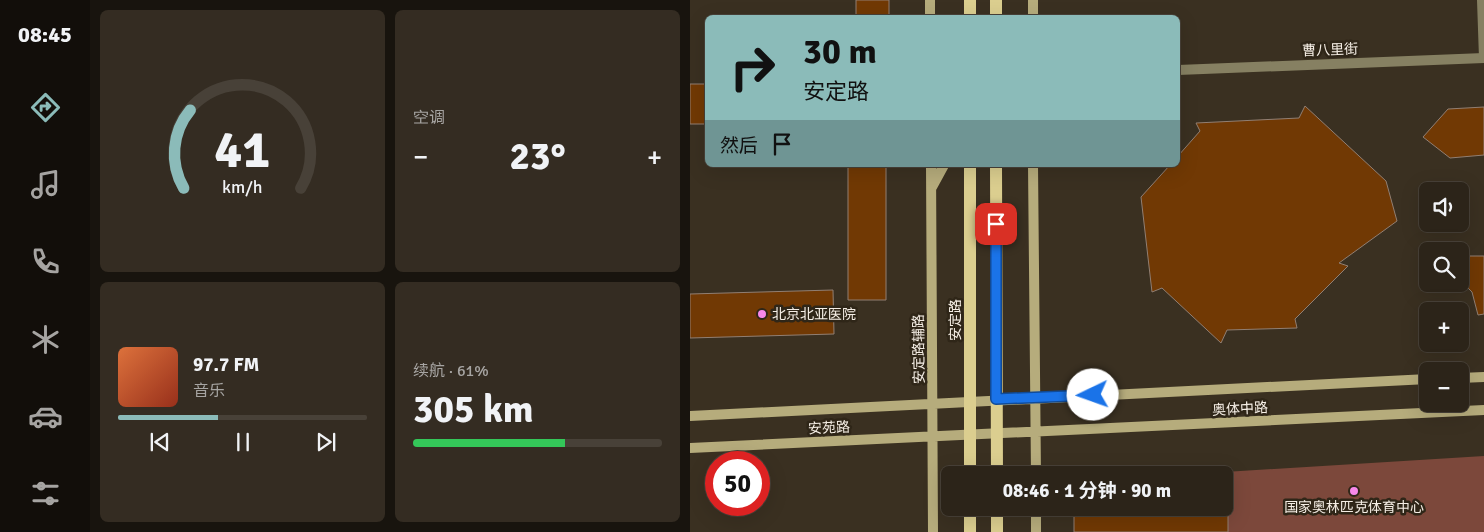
<!DOCTYPE html>
<html lang="zh">
<meta charset="utf-8">
<style>
:root{--surface:#2c2419;--page:#342c22;--text:#f1f3f6;--muted:#a6a4a2;--line:#484138;--accent:#8bbbb9}
body{margin:0;font-family:Signika,"Noto Sans SC",sans-serif;background:var(--page);color:var(--text);height:100vh;display:flex;flex-direction:column;font-size:19px;white-space:nowrap}
*{box-sizing:border-box;margin:0}
p{font-size:16px;color:var(--muted)}
.icon{flex:none;width:28px;height:28px;fill:none;stroke:currentColor;stroke-width:2;stroke-linecap:round;stroke-linejoin:round}
.map{position:relative;flex:1;overflow:hidden}
.panel{display:flex;flex-direction:column;gap:10px;padding:10px;background:#18140e;width:600px}
.panel>*{flex:none}
.guide{position:absolute;left:15px;top:15px;width:475px;height:152px;border-radius:8px;box-shadow:0 5px 20px #0002,0 0 0 1px var(--line);background:#8bbbb9;color:#111;overflow:hidden}
.fabs{position:absolute;left:729px;top:182px;display:grid;gap:10px}
.fabs a{display:grid;place-items:center;width:50px;height:50px;border-radius:8px;background:var(--surface);box-shadow:0 5px 20px #0002,0 0 0 1px var(--line);font-size:25px}
.speed{position:absolute;left:15px;top:451px;display:flex;gap:10px;font-size:25px;font-weight:700;text-align:center}
.speed>*{display:grid;place-content:center;width:65px;height:65px;border-radius:50%;background:var(--surface);box-shadow:0 5px 20px #0002,0 0 0 1px var(--line);line-height:1}
.speed .limit{border:8px solid #d22;background:#fff;color:#111}
.pin{position:absolute;display:grid;place-items:center;width:42px;height:42px;color:#fff;margin:-21px;border-radius:10px;box-shadow:0 2px 8px #0006}
.me{position:absolute;width:55px;margin:-28px;rotate:267deg;stroke-linejoin:round;filter:drop-shadow(0 0 4px #0008)}
.turn{display:flex;align-items:center;gap:18px;height:105px;padding:0 15px;font-size:22px}
.turn .icon{width:65px;height:65px;stroke-width:2.5}
.turn b{display:block;font-size:35px;line-height:42px}
.then{display:flex;align-items:center;height:48px;padding:0 15px;background:#0003;gap:10px;font-size:19px}
.big{font-size:38px;font-weight:700;line-height:1.1}
.panel .tile{flex:1;display:flex;flex-direction:column;justify-content:center;gap:8px;min-width:0;padding:0 18px;border-radius:8px;background:var(--page)}
.panel .dial{align-items:center;gap:0}
.dial svg{height:130px;overflow:visible;fill:none;stroke:var(--line);stroke-width:7;stroke-linecap:round;text-anchor:middle}
.dial text{fill:var(--text);stroke:none}
.song{display:flex;align-items:center;gap:15px}
.cover{width:60px;height:60px;border-radius:8px;background:linear-gradient(135deg,hsl(20 70% 55%),hsl(10 70% 35%))}
.played{height:5px;border-radius:2px;background:linear-gradient(90deg,var(--accent) 40%,var(--line) 40%)}
.keys{display:flex;justify-content:space-around;direction:ltr}
.heat{display:flex;justify-content:space-between;align-items:center;font-size:28px;direction:ltr}
.charge{height:8px;border-radius:4px;background:linear-gradient(90deg,#34c759 61%,var(--line) 0)}
.panel .tiles{flex:1;display:grid;gap:10px;grid-template-columns:repeat(2,1fr)}
.trip{position:absolute;left:251px;top:466px;width:292px;height:50px;border-radius:8px;background:var(--surface);box-shadow:0 5px 20px #0002,0 0 0 1px var(--line);font-weight:700;line-height:50px;text-align:center}
main{display:flex;flex:1;min-height:0}
.tabs{display:flex;flex-direction:column;width:90px;justify-content:space-around;align-items:center;background:#120e0a;color:var(--muted)}
.tabs .icon{width:35px;height:35px}
.tabs .selected{color:var(--accent)}
.tabs b{font-size:22px;color:var(--text)}
.map>svg:first-child{display:block}
</style>
<main>
<nav class="tabs">
<b>08:45</b>
<svg class="icon selected" aria-label="directions" viewBox="0 0 24 24"><path d="M12 3l9 9-9 9-9-9zM9 14v-3h6M13 9l2 2-2 2"/></svg>
<svg class="icon" aria-label="music" viewBox="0 0 24 24"><path d="M9 18V5l10-2v13"/><circle cx="6" cy="18" r="3"/><circle cx="16" cy="16" r="3"/></svg>
<svg class="icon" aria-label="phone" viewBox="0 0 24 24"><path d="M5 4h4l2 5-3 2q2 4 5 5l2-3 5 2v4C11 20 4 13 5 4z"/></svg>
<svg class="icon" aria-label="climate" viewBox="0 0 24 24"><path d="M12 3v18M4 7l16 10M4 17L20 7"/></svg>
<svg class="icon" aria-label="car" viewBox="0 0 24 24"><path d="M5 17H2v-5l4-1 3-4h7l3 4 3 1v5h-3M9 17h6M6 11h13"/><circle cx="7" cy="17" r="2"/><circle cx="17" cy="17" r="2"/></svg>
<svg class="icon" aria-label="filters" viewBox="0 0 24 24"><path d="M4 7h16M4 17h16"/><circle cx="9" cy="7" r="2"/><circle cx="15" cy="17" r="2"/></svg>
</nav>
<section class="panel">
<div class="tiles">
<div class="tile dial"><svg viewBox="0 0 100 80">
<path d="M14 69A42 42 0 1 1 86 69"/>
<path d="M14 69A42 42 0 0 1 18 21" stroke="#8bbbb9"/>
<text x="50" y="56" font-size="32" font-weight="700">41</text>
<text x="50" y="72" font-size="11">km/h</text>
</svg></div>
<div class="tile"><p>空调</p>
<div class="heat"><a>−</a><b class="big">23°</b><a>+</a></div>
</div>
<div class="tile">
<div class="song"><i class="cover"></i><div><b>97.7 FM</b><p>音乐</p></div></div>
<div class="played"></div>
<div class="keys"><svg class="icon" aria-label="previous" viewBox="0 0 24 24"><path d="M18 5L8 12l10 7zM5 5v14"/></svg><svg class="icon" aria-label="pause" viewBox="0 0 24 24"><path d="M8 5v14M16 5v14"/></svg><svg class="icon" aria-label="next" viewBox="0 0 24 24"><path d="M6 5l10 7-10 7zM19 5v14"/></svg></div>
</div>
<div class="tile"><p>续航 · 61%</p><b class="big">305 km</b><div class="charge"></div></div>
</div>
</section>
<div class="map">
<svg width="794" height="532" viewBox="0 0 794 532">
<rect width="100%" height="100%" fill="#3a3021"/>
<!-- green -->
<path fill="#7c483b" d="M794,456V532H387V508H535V475H487Z"/>
<!-- building -->
<path fill="#713904" stroke="#917f73" d="M166,0H199V18H166Z
M0,84H18V124H0Z
M615,106L696,181L707,221L649,263L658,266L605,319L607,328L537,330L531,343L472,288L462,292L451,197L480,165H488V156L510,131L506,123L609,118Z
M794,107V155L760,158L733,137L758,109Z
M158,165H196V300H158Z
M773,256H794V314L788,315L782,292L773,283L779,279Z
M143,290L144,334L0,338V294Z
M433,508H538V532H384V514L433,512Z"/>
<g fill="none" stroke-linecap="round" stroke-linejoin="round">
<!-- lane -->
<path stroke="#868062" stroke-width="10" d="M488,70L794,58"/>
<!-- street -->
<path stroke="#868062" stroke-width="10" d="M792,0L794,58"/>
<!-- secondary -->
<path stroke="#b6ac7c" stroke-width="10" d="M240,0V18
M343,0V18
M241,165L243,532
M343,165L346,475
M242,187L254,165
M770,378L794,377
M0,416L738,379
M0,448L794,410
M346,508V532"/>
<!-- primary -->
<path stroke="#dbce8f" stroke-width="12" d="M280,0V18
M306,0V18
M280,165V475
M306,165L307,475
M307,508V532
M280,532V508"/>
</g>
<g fill="none" stroke-linecap="round" stroke-linejoin="round">
<defs>
<path id="route" d="M306,224V399L403,395"/>
</defs>
<!-- route casing -->
<use href="#route" stroke="#114b97" stroke-width="12"/>
<!-- route -->
<use href="#route" stroke="#1a73e8" stroke-width="9"/>
</g>
<!-- markers -->
<g fill="#f888ea" stroke="#2f2618" stroke-width="2">
<circle cx="72" cy="314" r="5"/>
<circle cx="664" cy="491" r="5"/>
</g>
<g text-anchor="middle" dominant-baseline="central" stroke-width="5" stroke-linejoin="round" paint-order="stroke">
<!-- street labels -->
<g font-size="14" fill="#f5eee5" stroke="#2f2618">
<text transform="translate(640 50) rotate(-2)">曹八里街</text>
<text transform="translate(265 320) rotate(-90)">安定路</text>
<text transform="translate(229 349) rotate(-91)">安定路辅路</text>
<text transform="translate(550 409) rotate(-3)">奥体中路</text>
<text transform="translate(139 428) rotate(-3)">安苑路</text>
</g>
<!-- poi labels -->
<g font-size="14" fill="#f5eee5" stroke="#2f2618" text-anchor="start">
<text x="82" y="314">北京北亚医院</text>
<text x="664" y="507" text-anchor="middle">国家奥林匹克体育中心</text>
</g>
</g>
</svg>
<div class="fabs">
<a><svg class="icon" aria-label="sound" viewBox="0 0 24 24"><path d="M4 9h4l5-4v14l-5-4H4zM17 9q2 3 0 6"/></svg></a>
<a><svg class="icon" aria-label="search" viewBox="0 0 24 24"><circle cx="10" cy="10" r="6"/><path d="M15 15l6 6"/></svg></a>
<a>+</a>
<a>−</a>
</div>
<div class="speed"><div class="limit">50</div></div>
<div class="pin" style="left:306px;top:224px;background:#d93025"><svg class="icon" aria-label="arrive" viewBox="0 0 24 24"><path d="M6 21V4h12l-3 4 3 4H6"/></svg></div>
<svg class="me" style="left:403px;top:395px" viewBox="-20 -20 40 40"><circle r="19" fill="#fff"/><path d="M0-13L10 11 0 6-10 11z" fill="#1a73e8"/></svg>
<div class="trip">08:46 · 1 分钟 · 90 m</div>
<div class="guide">
<div class="turn"><svg class="icon" aria-label="right" viewBox="0 0 24 24"><path d="M7 20v-9h11M14 6l5 5-5 5"/></svg><div><b>30 m</b>安定路</div></div>
<div class="then">然后<svg class="icon" aria-label="arrive" viewBox="0 0 24 24"><path d="M6 21V4h12l-3 4 3 4H6"/></svg></div>
</div>
</div>
</main>
